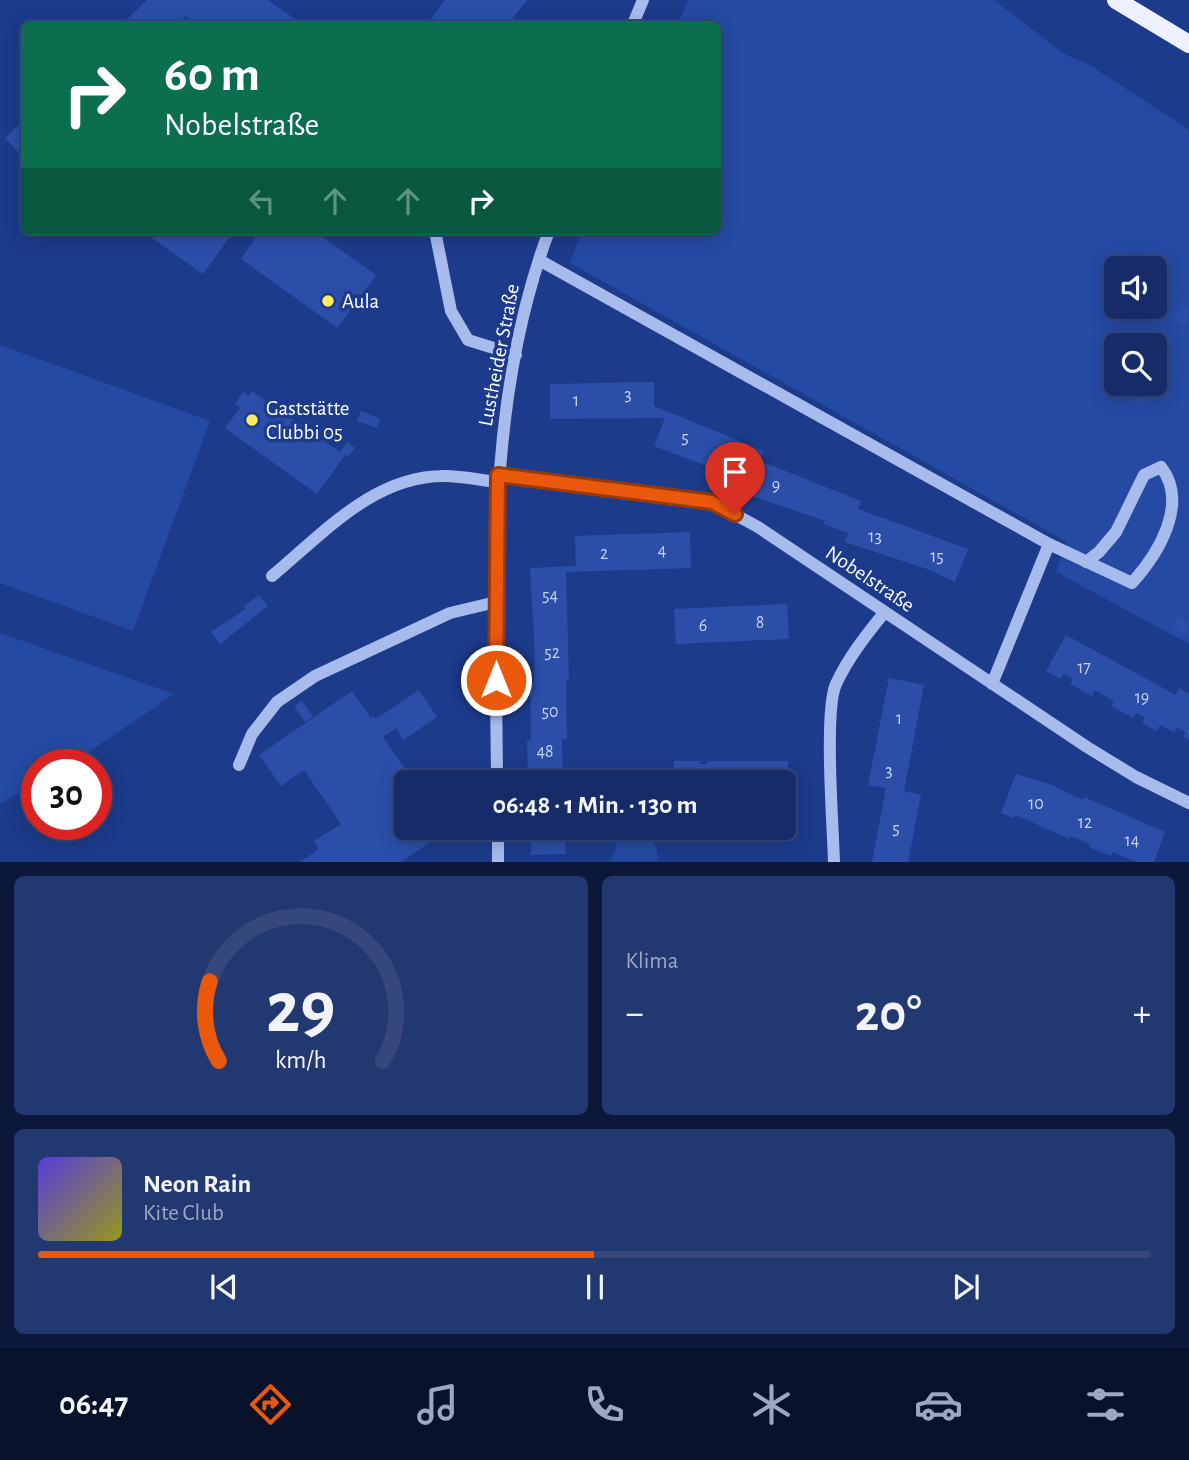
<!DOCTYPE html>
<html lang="de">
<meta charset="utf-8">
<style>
:root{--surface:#152c68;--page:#223871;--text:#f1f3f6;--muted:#9da7c0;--line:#34487c;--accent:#ea580c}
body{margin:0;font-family:"Alegreya Sans",sans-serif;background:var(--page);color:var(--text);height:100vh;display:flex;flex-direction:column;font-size:26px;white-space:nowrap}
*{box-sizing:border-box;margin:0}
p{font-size:23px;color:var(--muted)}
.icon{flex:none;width:38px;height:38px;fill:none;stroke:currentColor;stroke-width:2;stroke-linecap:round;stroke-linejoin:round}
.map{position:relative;height:862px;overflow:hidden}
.sheet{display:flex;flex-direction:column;gap:14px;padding:14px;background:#0c1839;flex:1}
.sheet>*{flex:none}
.banner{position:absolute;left:21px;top:21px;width:700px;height:214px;border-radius:10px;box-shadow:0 4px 18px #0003,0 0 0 2px var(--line);background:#0b6e4f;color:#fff;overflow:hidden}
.buttons{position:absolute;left:1104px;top:256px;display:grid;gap:14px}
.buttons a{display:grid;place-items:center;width:63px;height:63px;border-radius:10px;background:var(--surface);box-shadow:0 4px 18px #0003,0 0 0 2px var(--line);font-size:35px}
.speed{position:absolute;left:21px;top:749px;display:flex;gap:14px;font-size:35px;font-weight:700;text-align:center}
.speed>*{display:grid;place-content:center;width:91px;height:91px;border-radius:50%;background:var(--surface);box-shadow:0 4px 18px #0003,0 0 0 2px var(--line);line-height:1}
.speed .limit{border:10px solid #d22;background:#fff;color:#111}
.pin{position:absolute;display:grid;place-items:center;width:60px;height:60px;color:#fff;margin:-72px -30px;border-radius:50% 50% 50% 0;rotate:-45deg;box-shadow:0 0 7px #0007}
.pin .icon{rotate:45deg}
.me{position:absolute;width:77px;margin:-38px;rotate:0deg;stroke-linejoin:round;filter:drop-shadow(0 0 5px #0008)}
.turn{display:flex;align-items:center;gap:24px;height:147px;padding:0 28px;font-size:32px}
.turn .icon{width:91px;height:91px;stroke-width:2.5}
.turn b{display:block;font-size:49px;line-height:60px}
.lanes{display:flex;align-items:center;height:66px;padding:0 28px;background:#0003;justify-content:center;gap:35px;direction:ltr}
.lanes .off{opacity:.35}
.big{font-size:52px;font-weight:700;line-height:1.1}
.sheet .card{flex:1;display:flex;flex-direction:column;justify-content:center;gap:10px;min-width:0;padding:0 24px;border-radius:10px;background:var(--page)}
.sheet .dial{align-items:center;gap:0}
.dial svg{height:182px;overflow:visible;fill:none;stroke:var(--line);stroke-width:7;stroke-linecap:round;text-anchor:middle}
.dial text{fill:var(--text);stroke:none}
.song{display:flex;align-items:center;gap:21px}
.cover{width:84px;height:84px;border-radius:10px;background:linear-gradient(135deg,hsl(250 70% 55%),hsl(60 70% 35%))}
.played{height:7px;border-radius:4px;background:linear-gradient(90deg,var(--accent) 50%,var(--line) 50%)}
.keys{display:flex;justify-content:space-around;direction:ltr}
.heat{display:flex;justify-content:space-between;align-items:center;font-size:38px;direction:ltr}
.sheet .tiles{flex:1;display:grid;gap:14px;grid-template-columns:1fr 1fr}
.card:last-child{grid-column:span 2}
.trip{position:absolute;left:394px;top:770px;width:402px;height:70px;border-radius:10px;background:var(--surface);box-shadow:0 4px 18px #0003,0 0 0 2px var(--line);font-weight:700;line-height:70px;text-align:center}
.tabs{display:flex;height:112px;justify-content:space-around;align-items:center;background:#08122a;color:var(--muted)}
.tabs .icon{width:49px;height:49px}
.tabs .current{color:var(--accent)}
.tabs b{font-size:32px;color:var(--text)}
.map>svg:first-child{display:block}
</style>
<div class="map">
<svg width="1189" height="862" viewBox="0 0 1189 862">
<rect width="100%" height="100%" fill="#1c3b8b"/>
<!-- green -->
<path fill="#254aa4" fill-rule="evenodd" d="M688,0H994L1064,54L1090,65L1189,130V644L1056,572L1067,542L570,263L582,231H718V24H678ZM1116,268H1155V306H1116ZM1116,345H1155V383H1116Z
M0,345L210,421L133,631L0,583Z
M0,633L174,694L70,765H37V783L0,804Z
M615,828H648L657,850L658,861H611L616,848Z"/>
<!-- building -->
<path fill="#2b4fa9" d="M147,0H268L302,24H197L185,16L177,24H122Z
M445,0H527L508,24H427Z
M24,111V158L5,138L24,120L20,115Z
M142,231H234L203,274Z
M260,231H314L376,275L337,328L241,259Z
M1182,305L1189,309L1184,325L1174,320Z
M1162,347L1171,352L1164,366L1155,362Z
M654,382V406L764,451L760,461L861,501L858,509L968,549L955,582L927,569L845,542L848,533L824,524L825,521L747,494L751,483L654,446L665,418L550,419V384Z
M1142,387L1151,392L1144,406L1134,402Z
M252,391L340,452L347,442L355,448L348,457L345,455L317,494L225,428L240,408L235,404L243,392L249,396Z
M361,411L380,419L377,428L357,421Z
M690,532L691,568L566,572L569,681H566L567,739H562L563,782H528L527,741L531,740L530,683L534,682L535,656L530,568L576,566L575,536Z
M259,595L268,606L220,644L211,632L246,609L244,606Z
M787,604L789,639L676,644L674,609Z
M1178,616L1189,623L1186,635L1172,627Z
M1066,635L1176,695L1179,688L1189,694V740L1183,737L1186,732L1177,727L1174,732L1160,725L1157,731L1142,723L1145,718L1136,713L1133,718L1111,706L1114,701L1104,695L1095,690L1092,696L1070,684L1073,679L1064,673L1061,679L1046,671Z
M889,678L924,685L904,791L921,795L908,862H872L886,788L868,785Z
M419,690L437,717L403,740L396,728L383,737L414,782H406V828H451L401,862H300L319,849L314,841L341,824L304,770L281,786L259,755L352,691L371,718L374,716L376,719Z
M302,701L313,716L305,722L294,706Z
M674,761H700L699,764H707V761H788L787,797H784V782H674Z
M1016,774L1052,785L1083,800L1084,797L1165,832L1154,862H1137L1112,852L1111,856L1089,847L1090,844L1071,836L1069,839L1016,815L1014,818L1001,813Z
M532,828H565L566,854L531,855Z"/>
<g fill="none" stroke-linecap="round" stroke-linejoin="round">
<!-- minor -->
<path stroke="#a7bbed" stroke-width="12" d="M633,24L643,0
M435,231L451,311L468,340L516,355
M539,260L1049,544L1132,583C1159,553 1189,503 1161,467L1144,475L1116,532L1099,552L1086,562
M498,475L712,502L758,527L1087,747L1136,777L1189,803
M272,576C323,534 373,476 444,476C462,476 480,480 497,482
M992,684L1049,544
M239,765L252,734L277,702L315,676L450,613L496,602
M497,782C496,597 483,407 549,231
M498,828V862
M834,862C833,827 824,710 836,684C848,658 866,635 884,613"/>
<!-- major -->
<path stroke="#edf1ff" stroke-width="18" d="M1116,0L1189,44"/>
</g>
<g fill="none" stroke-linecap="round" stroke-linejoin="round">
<defs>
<path id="route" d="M496,680L498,475L712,502L735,514"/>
</defs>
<!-- route casing -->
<use href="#route" stroke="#983908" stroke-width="18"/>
<!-- route -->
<use href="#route" stroke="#ea580c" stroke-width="12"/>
</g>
<!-- markers -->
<g fill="#fde964" stroke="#1c3b8b" stroke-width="2.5">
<circle cx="328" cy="301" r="7"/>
<circle cx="252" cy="420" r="7"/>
</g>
<g text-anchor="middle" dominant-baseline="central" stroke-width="7" stroke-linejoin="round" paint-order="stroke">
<!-- number labels -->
<g font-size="18" fill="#cad3ea">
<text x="628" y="395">3</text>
<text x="576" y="401">1</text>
<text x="685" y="438">5</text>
<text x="776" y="486">9</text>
<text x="875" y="537">13</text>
<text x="662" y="551">4</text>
<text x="604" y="554">2</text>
<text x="937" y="557">15</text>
<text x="550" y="596">54</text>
<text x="760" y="623">8</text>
<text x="703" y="626">6</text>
<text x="552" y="653">52</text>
<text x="1084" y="668">17</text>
<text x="1142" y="698">19</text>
<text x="550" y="712">50</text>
<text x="899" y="719">1</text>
<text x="545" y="752">48</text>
<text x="889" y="771">3</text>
<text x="1036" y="804">10</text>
<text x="1085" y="823">12</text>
<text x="896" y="829">5</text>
<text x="1132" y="841">14</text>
</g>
<!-- poi labels -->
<g font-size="21" fill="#fff" stroke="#1c3b8b" text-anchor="start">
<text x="342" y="301">Aula</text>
<text x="266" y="408">Gaststätte<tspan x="266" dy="24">Clubbi 05</tspan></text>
</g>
<!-- street labels -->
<g font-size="21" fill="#fff" stroke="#1c3b8b">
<text transform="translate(499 355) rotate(-79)">Lustheider Straße</text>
<text transform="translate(870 579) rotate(34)">Nobelstraße</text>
</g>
</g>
</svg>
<div class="buttons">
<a><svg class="icon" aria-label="sound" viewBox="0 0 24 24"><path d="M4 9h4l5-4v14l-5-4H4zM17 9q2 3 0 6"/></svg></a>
<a><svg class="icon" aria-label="search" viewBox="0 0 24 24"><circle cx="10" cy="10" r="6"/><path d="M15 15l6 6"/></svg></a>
</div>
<div class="speed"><div class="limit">30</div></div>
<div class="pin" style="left:735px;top:514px;background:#d93025"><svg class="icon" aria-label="arrive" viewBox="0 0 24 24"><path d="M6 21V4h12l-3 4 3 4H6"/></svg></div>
<svg class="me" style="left:496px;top:680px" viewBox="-20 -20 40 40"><circle r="17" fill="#ea580c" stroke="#fff" stroke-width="3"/><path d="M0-11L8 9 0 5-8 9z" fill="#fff"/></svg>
<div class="trip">06:48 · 1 Min. · 130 m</div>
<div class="banner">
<div class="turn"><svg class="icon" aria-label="right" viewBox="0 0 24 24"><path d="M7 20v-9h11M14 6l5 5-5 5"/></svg><div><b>60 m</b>Nobelstraße</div></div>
<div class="lanes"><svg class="icon off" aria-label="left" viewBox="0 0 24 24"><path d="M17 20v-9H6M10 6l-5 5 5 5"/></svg><svg class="icon off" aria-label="ahead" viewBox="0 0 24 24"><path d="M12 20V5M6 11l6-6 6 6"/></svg><svg class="icon off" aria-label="ahead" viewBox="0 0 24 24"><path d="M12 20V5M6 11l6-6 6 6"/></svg><svg class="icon" aria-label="right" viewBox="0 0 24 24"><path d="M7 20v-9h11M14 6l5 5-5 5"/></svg></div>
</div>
</div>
<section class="sheet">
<div class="tiles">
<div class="card dial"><svg viewBox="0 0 100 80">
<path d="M14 69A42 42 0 1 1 86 69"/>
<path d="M14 69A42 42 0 0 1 10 34" stroke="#ea580c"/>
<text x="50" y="56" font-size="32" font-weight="700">29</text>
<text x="50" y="72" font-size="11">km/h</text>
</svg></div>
<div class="card"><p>Klima</p>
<div class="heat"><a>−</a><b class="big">20°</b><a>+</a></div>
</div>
<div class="card">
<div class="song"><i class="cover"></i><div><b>Neon Rain</b><p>Kite Club</p></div></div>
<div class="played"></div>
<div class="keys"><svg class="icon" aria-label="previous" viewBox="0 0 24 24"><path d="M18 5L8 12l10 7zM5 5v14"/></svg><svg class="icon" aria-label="pause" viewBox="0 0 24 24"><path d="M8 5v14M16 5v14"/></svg><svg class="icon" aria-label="next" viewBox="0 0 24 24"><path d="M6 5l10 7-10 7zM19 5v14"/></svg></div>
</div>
</div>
</section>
<nav class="tabs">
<b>06:47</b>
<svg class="icon current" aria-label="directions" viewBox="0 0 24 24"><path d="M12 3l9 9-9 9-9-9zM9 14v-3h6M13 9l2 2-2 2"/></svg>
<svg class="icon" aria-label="music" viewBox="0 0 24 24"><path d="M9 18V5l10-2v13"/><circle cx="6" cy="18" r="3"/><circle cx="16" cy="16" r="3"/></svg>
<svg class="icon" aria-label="phone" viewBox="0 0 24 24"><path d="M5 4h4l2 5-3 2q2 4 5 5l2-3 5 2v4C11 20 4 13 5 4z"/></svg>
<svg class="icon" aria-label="climate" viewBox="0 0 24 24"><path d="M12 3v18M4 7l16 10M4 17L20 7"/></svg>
<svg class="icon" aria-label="car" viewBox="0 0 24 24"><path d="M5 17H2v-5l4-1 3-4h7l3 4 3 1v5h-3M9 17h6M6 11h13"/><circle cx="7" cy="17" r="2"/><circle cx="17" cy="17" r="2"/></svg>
<svg class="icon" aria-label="filters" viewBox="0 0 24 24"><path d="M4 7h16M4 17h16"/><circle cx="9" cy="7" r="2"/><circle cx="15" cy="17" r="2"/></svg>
</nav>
